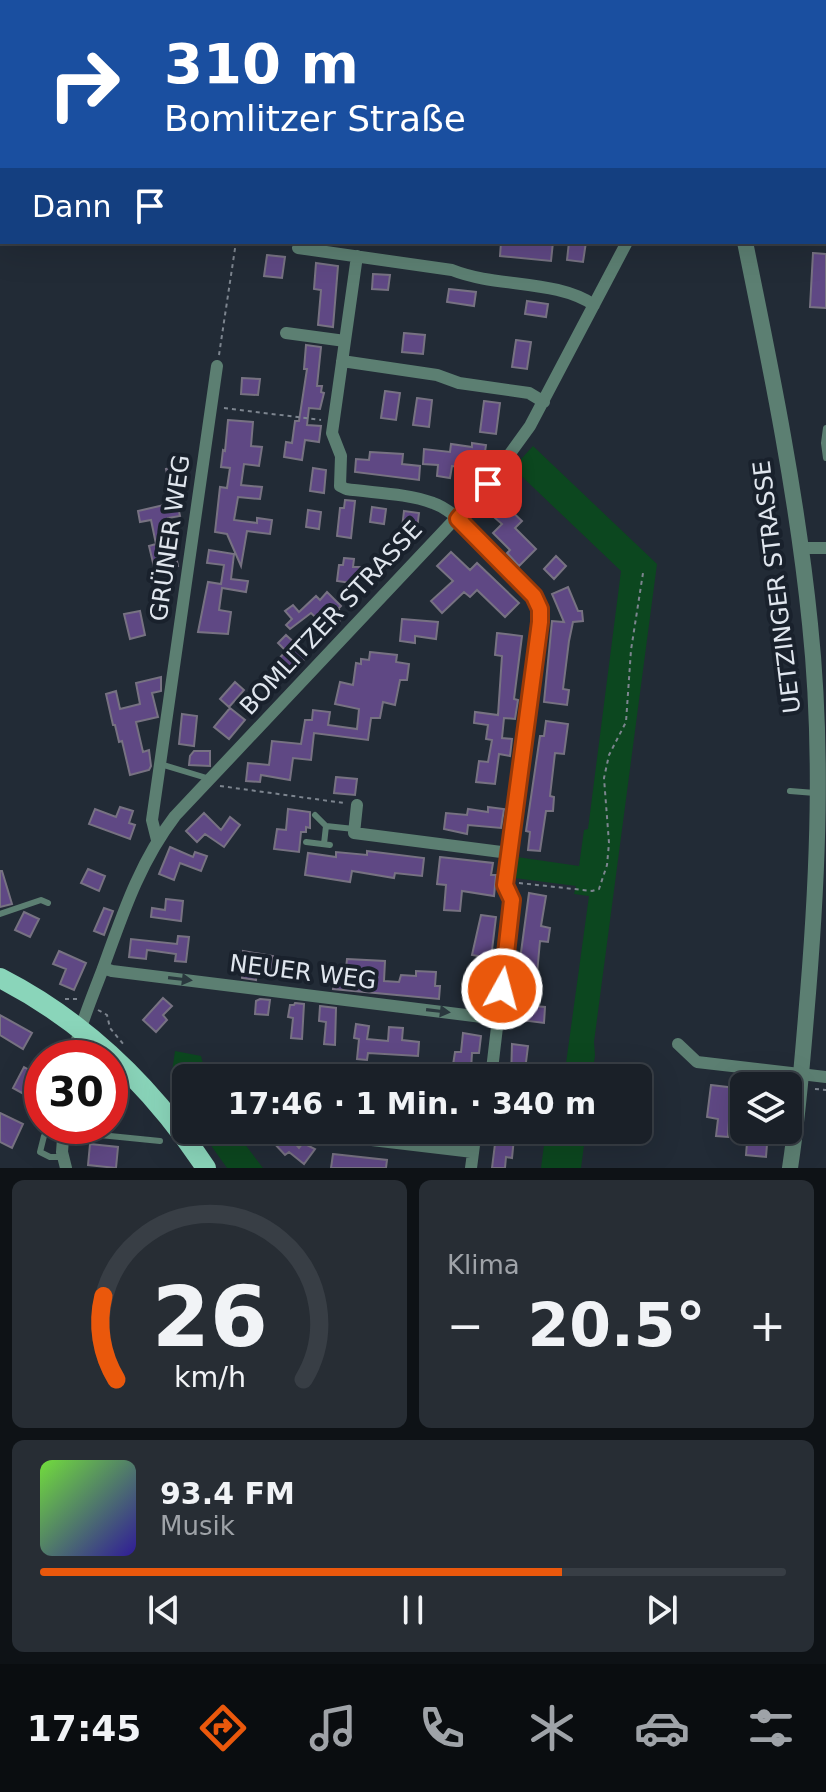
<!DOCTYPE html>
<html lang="de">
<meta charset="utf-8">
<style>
:root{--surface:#1a2028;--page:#272d34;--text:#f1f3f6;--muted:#9fa3a8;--line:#383e45;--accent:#ea580c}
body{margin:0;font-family:"DejaVu Sans",sans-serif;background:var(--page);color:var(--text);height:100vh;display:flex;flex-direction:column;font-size:30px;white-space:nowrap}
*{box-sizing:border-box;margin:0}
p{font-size:26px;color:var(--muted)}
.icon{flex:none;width:44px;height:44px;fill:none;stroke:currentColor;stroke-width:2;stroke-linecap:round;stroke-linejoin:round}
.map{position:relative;height:1168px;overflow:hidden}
.details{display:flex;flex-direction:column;gap:12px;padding:12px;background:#0e1216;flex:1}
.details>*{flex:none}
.top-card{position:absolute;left:0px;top:0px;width:826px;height:244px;box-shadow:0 8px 32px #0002,0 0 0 2px var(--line);background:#1a4fa0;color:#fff;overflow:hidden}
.buttons{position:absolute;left:730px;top:1072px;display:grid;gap:16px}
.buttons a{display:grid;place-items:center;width:72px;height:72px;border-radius:12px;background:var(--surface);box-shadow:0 8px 32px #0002,0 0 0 2px var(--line);font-size:40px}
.speed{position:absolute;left:24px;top:1040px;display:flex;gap:16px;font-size:40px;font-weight:700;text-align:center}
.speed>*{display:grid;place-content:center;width:104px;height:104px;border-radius:50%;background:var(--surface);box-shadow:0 8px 32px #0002,0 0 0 2px var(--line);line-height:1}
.speed .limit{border:12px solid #d22;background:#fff;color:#111}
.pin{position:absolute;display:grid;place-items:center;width:68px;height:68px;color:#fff;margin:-34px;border-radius:16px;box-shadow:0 4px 12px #0006}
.me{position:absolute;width:88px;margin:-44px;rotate:7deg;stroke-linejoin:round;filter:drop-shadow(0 0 6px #0008)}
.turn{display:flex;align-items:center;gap:28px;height:168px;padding:0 32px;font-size:36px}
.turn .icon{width:104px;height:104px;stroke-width:2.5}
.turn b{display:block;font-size:56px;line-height:68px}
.then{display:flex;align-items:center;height:76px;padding:0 32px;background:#0003;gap:16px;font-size:30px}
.big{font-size:60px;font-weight:600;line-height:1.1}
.details .tile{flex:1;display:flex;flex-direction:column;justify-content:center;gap:12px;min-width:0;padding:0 28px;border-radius:12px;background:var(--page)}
.details .dial{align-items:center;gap:0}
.dial svg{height:208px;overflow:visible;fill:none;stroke:var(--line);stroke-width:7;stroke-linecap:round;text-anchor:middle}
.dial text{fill:var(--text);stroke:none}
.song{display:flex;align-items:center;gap:24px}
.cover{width:96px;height:96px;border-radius:12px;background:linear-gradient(135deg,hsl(100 70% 55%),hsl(250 70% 35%))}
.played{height:8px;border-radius:4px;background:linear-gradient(90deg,var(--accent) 70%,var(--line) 70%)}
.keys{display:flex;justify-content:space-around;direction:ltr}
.heat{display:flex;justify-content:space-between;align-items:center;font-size:44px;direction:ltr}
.details .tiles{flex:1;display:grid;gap:12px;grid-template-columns:1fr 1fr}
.tile:last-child{grid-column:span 2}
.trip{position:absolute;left:172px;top:1064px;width:480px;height:80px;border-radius:12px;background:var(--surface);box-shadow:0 8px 32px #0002,0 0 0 2px var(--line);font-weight:600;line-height:80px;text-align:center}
.tabs{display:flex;height:128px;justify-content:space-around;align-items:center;background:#0a0d10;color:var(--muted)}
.tabs .icon{width:56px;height:56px}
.tabs .current{color:var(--accent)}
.tabs b{font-size:36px;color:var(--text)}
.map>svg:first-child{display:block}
</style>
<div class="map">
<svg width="826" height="1168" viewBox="0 0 826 1168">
<rect width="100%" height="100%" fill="#222b36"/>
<!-- green -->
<path fill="#0c471f" d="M533,446L657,564L594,1042L595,1055L592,1078H564L589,896L574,894L576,886L514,878L517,857L579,866L584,830L588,829L621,571L513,468Z
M175,1051L201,1056L207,1078H186V1111L170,1087Z
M200,1130H234L263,1168H227Z
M546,1130H586L581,1168H541Z"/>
<!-- building -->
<path fill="#5f4884" stroke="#777282" stroke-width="2" d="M501,242H553L551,261L500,256Z
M569,242H586L583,262L567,260Z
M813,253L826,254V308L810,307Z
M267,255L285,257L282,278L264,276Z
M316,263L338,266L333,327L318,325L321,290L314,289Z
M373,274L390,275L388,290L372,289Z
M449,289L476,292L474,306L447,302Z
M527,301L548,304L546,317L525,314Z
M404,333L425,335L423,354L402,352Z
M516,340L531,342L527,369L512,367Z
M306,345L321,347L317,386H322L321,392L324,393L320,409L309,408L307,425L321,426L319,442L305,440L302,460L284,457L286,442L292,443L295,421H299L307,369H304Z
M242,378L260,379L258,395L241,394Z
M385,391L400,393L396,420L381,418Z
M417,398L432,400L429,427L413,425Z
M484,401L500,403L496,434L480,432Z
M228,420L253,422L251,446L262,447L259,466L244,464L241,485L262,487L260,499L238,497L234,520L257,523V518L272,520L270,534L247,531L241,566L227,534L215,532L220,487L227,488L230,468L221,467L223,450L225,451Z
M472,443L486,445L484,459L462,457L460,467L452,466L450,478L437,476L438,465L423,464L424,449L450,452L451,444L472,447Z
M370,452L403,454L402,464L420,466L419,480L355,472L356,459L369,460Z
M182,465L186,483L170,487L166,469Z
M313,468L326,470L324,493L310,491Z
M345,500L355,501L351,538L337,536L340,508H344Z
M177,502L180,516L168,518L178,566L170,568L169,563L154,567L149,546L156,544L151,520L140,522L138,511Z
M506,506L522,521L515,528L536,549L519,566L507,553L510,550L493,533L502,524L495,518Z
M372,507L386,509L384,524L370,522Z
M308,510L321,512L319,529L306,527Z
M404,511L419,513L417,529L402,528Z
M209,550L234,554L231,579L248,581L246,592L222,588L219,610L231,612L228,634L198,632L208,582L221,584L224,565L207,563Z
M451,552L470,570L477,563L519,603L505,617L477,590L470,597L464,592L442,613L431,601L453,581L437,566Z
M556,556L566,566L554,579L544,569Z
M344,558L354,559L353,567H360L358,584L337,581L339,565H343Z
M568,587L578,611H582L583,621L573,622L569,641L563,689L569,690L567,705L544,702L552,621L564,622L552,594Z
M327,592L341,606L338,609L345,616L335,625L329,618L323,624L311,613L290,629L286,625L292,619L285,611L293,605L299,612L316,596L320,600Z
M140,611L145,635L130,639L124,614Z
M402,619L438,622L436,639L415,636V643L400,641Z
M497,633L522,636L514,699L518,700L515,719L504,718L502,738L512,739L510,756L499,754L495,784L476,782L479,761L488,762L492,740L486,739L488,725L474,723L475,712L498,715L502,656L495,655Z
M286,635L308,655L288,677L274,664L286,651L278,643Z
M370,652L397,655L396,662L409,664L407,680H400L395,705L383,702L380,718H371L368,740L314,733L311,760L293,758L290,780L261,775L260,782L246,781L248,763L269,765L272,741L301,744L305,720H312L313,710L330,712L328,725L357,729L359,709L335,704L340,682L353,685L356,663L361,664V659L369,660Z
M161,677V691L152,693L158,717L136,722L143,752L149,750L151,766L149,770L130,775L122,741L119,742L115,725H113L106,694L116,691L120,709L140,704L136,683Z
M235,682L244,690L229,707L220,699Z
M230,708L245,720L229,739L214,727Z
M182,714L197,716L194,746L179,744Z
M546,721L568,724L564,754L555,753L550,796L554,797L553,811H546L540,851L528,850L530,832L526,831L540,736H544Z
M194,751H210V766L189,765L190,756Z
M336,777L357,779L355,795L334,793Z
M120,807L133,811L129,823L135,825L130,839L89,824L95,809L116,817Z
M488,807L504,809L501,828L468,825L467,834L444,829L446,813L467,815L468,809L488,812Z
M288,809L310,812V828L306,827V832H301L299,852L274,849L277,829L286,830Z
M204,813L221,830L230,817L240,825L224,847L205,834L197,842L186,831Z
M170,847L193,857L195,852L207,856L201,871L180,863L174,880L159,874Z
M367,851L424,858L422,876L395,873L394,878L352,871L350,882L305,875L308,853L336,857V852L367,855Z
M440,857L493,863L491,875H496L494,896L462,891L460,911L444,910L446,885L437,884Z
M88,869L105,876L99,891L81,883Z
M0,871H2L12,904L0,907Z
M529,893L546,896L541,926L550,928L548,942L540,941L534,1006L545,1007L544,1023L520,1020L524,983L517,982Z
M166,899L183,901L181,921L151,917L152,908L165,910Z
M104,908L113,911L104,935L94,931Z
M24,912L39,919L30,937L15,930Z
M481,915L496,917L491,958L472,955Z
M178,936L189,937L186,962L175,961L176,954L147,950L146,959L129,957L131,939L177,944Z
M59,951L86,963L74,990L60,984L66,969L53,964Z
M243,951L273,956L272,972L257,970L256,980L242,978Z
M347,959L385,961L384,981L399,982L401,975L416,976V971L436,972L435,986H440L439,999L333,989L334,977L345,978Z
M475,972L493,975L490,996L472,993Z
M163,998L172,1006L163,1015L167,1020L156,1032L143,1020Z
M260,999L270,1000L268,1015L255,1014L256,1001Z
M295,1003L304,1004L302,1039L291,1038L293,1018L288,1017L290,1005H294Z
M320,1006L336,1008L335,1045L324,1044L326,1022L319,1021Z
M0,1015L32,1033L23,1049L0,1035Z
M356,1024L369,1026L367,1039L388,1041L389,1027L403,1028L402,1040L419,1042L418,1056L368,1053L367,1060L357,1059L359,1039L354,1038Z
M463,1033L481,1036L479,1053H472L471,1070L483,1072L482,1078H458L460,1066L453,1065L455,1052H461Z
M512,1044L528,1046L524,1078H511Z
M24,1067L42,1077V1104L13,1088Z
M110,1073L127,1091L119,1099L125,1105L117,1113L110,1108Z
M711,1085L744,1089V1122L729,1120L728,1137L716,1136L718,1119L707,1117Z
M0,1113L23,1124L12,1148L0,1142Z
M748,1130L768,1132L766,1157L746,1155Z
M285,1132L299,1148L303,1143L315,1149L304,1164L289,1152L285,1155L273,1142Z
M496,1136L514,1138L512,1158L506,1157L505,1168H492Z
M90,1144L118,1147L116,1168L88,1165Z
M333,1154L387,1160L386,1168H331Z"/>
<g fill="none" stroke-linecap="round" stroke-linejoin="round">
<!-- path -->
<path stroke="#7d858f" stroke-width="2" stroke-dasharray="4 4" stroke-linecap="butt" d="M269,2V0
M824,43H826
M824,115L826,116
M219,355L236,242
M224,408L321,420
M220,786L344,803
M519,883L592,891L599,889L607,865L609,843L604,778L609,755L626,722L631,650L643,573
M65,999H78
M98,1010L107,1015L110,1028L124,1045
M815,1089L826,1090"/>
<!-- service -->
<path stroke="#5c7f72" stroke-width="6" d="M826,428L824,443L826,458
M160,764L210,779
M790,791L815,793
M315,815L326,826
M306,842L330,845
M324,844L326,826L354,829
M0,914L41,900L48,903
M62,1157H50L40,1152L44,1136L50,1130L160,1141"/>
<!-- minor -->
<path stroke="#5c7f72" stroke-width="12" d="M824,131L826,132
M298,248L452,270C497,288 556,279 594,305
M357,256L332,433L341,456L340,486L346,489C373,493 406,493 433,503C463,513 510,572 534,596L540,609L505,885L512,900L491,1078
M286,333L345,341
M342,361L437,375L459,383L529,393L544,402
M802,548H826
M357,805L354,833L509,853
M157,840L152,820L217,366
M103,968L112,971L498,1019
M678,1044L697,1062L826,1077
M72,1058C79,1028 91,1000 102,971C122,916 139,863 175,816L488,484L530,426L627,242
M64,1126L62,1152L66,1168
M296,1130L307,1135L316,1130
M318,1130L338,1136L473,1152
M471,1168L476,1130"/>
<!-- tertiary -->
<path stroke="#5c7f72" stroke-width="16" d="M758,2V0
M745,242C771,369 797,495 810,624C823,747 818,871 808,993C803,1052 799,1110 790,1168"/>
<!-- primary -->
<path stroke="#8ad5ba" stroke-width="20" d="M0,978C86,1022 153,1088 206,1168"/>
</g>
<!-- one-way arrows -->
<defs><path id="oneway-solid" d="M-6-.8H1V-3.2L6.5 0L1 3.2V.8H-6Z" transform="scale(2)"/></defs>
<g fill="#2a383e">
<use href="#oneway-solid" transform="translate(180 979) rotate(7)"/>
<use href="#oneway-solid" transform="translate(438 1011) rotate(7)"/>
</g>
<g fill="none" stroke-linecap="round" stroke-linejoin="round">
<defs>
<path id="route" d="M488,484L458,519L534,596L540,609V622L505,885L512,900L502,989"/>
</defs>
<!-- route casing -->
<use href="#route" stroke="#983908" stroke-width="20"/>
<!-- route -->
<use href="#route" stroke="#ea580c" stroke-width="14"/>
</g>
<g text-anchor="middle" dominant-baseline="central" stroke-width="8" stroke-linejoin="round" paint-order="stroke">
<!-- street labels -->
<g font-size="24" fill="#e0e6ee" stroke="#19212c">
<text transform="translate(170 538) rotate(-82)">GRÜNER WEG</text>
<text transform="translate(777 587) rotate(-97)">UETZINGER STRASSE</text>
<text transform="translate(331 618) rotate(-47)">BOMLITZER STRASSE</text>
<text transform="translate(303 972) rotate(7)">NEUER WEG</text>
</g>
</g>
</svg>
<div class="buttons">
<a><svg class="icon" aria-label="layers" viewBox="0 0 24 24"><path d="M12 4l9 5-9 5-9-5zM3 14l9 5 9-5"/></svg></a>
</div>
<div class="speed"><div class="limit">30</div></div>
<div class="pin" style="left:488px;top:484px;background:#d93025"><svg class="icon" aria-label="arrive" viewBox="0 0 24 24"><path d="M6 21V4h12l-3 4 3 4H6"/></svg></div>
<svg class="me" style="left:502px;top:989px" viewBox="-20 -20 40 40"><circle r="17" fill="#ea580c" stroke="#fff" stroke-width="3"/><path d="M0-11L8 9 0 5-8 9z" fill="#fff"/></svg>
<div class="trip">17:46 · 1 Min. · 340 m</div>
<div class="top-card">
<div class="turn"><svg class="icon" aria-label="right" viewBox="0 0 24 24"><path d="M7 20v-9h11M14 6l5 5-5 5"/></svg><div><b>310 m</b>Bomlitzer Straße</div></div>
<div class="then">Dann<svg class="icon" aria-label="arrive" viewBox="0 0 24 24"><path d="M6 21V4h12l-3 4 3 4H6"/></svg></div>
</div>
</div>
<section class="details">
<div class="tiles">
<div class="tile dial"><svg viewBox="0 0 100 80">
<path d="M14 69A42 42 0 1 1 86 69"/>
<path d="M14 69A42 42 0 0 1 9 37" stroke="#ea580c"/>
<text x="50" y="56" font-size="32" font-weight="700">26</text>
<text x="50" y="72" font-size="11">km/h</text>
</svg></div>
<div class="tile"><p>Klima</p>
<div class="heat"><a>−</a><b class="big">20.5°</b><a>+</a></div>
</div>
<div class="tile">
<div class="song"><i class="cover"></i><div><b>93.4 FM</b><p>Musik</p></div></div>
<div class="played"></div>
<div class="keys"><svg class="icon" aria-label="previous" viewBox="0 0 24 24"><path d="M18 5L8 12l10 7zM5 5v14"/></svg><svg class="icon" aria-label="pause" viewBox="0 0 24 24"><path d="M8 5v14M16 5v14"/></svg><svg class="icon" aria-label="next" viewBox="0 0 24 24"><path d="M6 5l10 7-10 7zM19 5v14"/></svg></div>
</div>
</div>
</section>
<nav class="tabs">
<b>17:45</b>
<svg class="icon current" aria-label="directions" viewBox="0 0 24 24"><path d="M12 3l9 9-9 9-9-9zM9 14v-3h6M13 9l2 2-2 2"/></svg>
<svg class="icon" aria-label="music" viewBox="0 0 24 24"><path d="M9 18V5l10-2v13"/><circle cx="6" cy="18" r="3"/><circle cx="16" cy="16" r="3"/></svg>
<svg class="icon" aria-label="phone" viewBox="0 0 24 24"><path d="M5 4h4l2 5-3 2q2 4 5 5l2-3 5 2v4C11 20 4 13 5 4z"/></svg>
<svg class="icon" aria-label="climate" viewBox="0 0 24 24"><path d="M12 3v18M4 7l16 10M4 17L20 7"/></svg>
<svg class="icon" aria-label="car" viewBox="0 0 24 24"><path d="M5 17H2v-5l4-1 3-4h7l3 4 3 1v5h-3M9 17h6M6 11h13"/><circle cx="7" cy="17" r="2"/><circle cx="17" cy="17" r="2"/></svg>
<svg class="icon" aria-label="filters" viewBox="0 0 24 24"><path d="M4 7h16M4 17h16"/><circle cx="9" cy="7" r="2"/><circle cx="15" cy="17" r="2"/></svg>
</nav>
